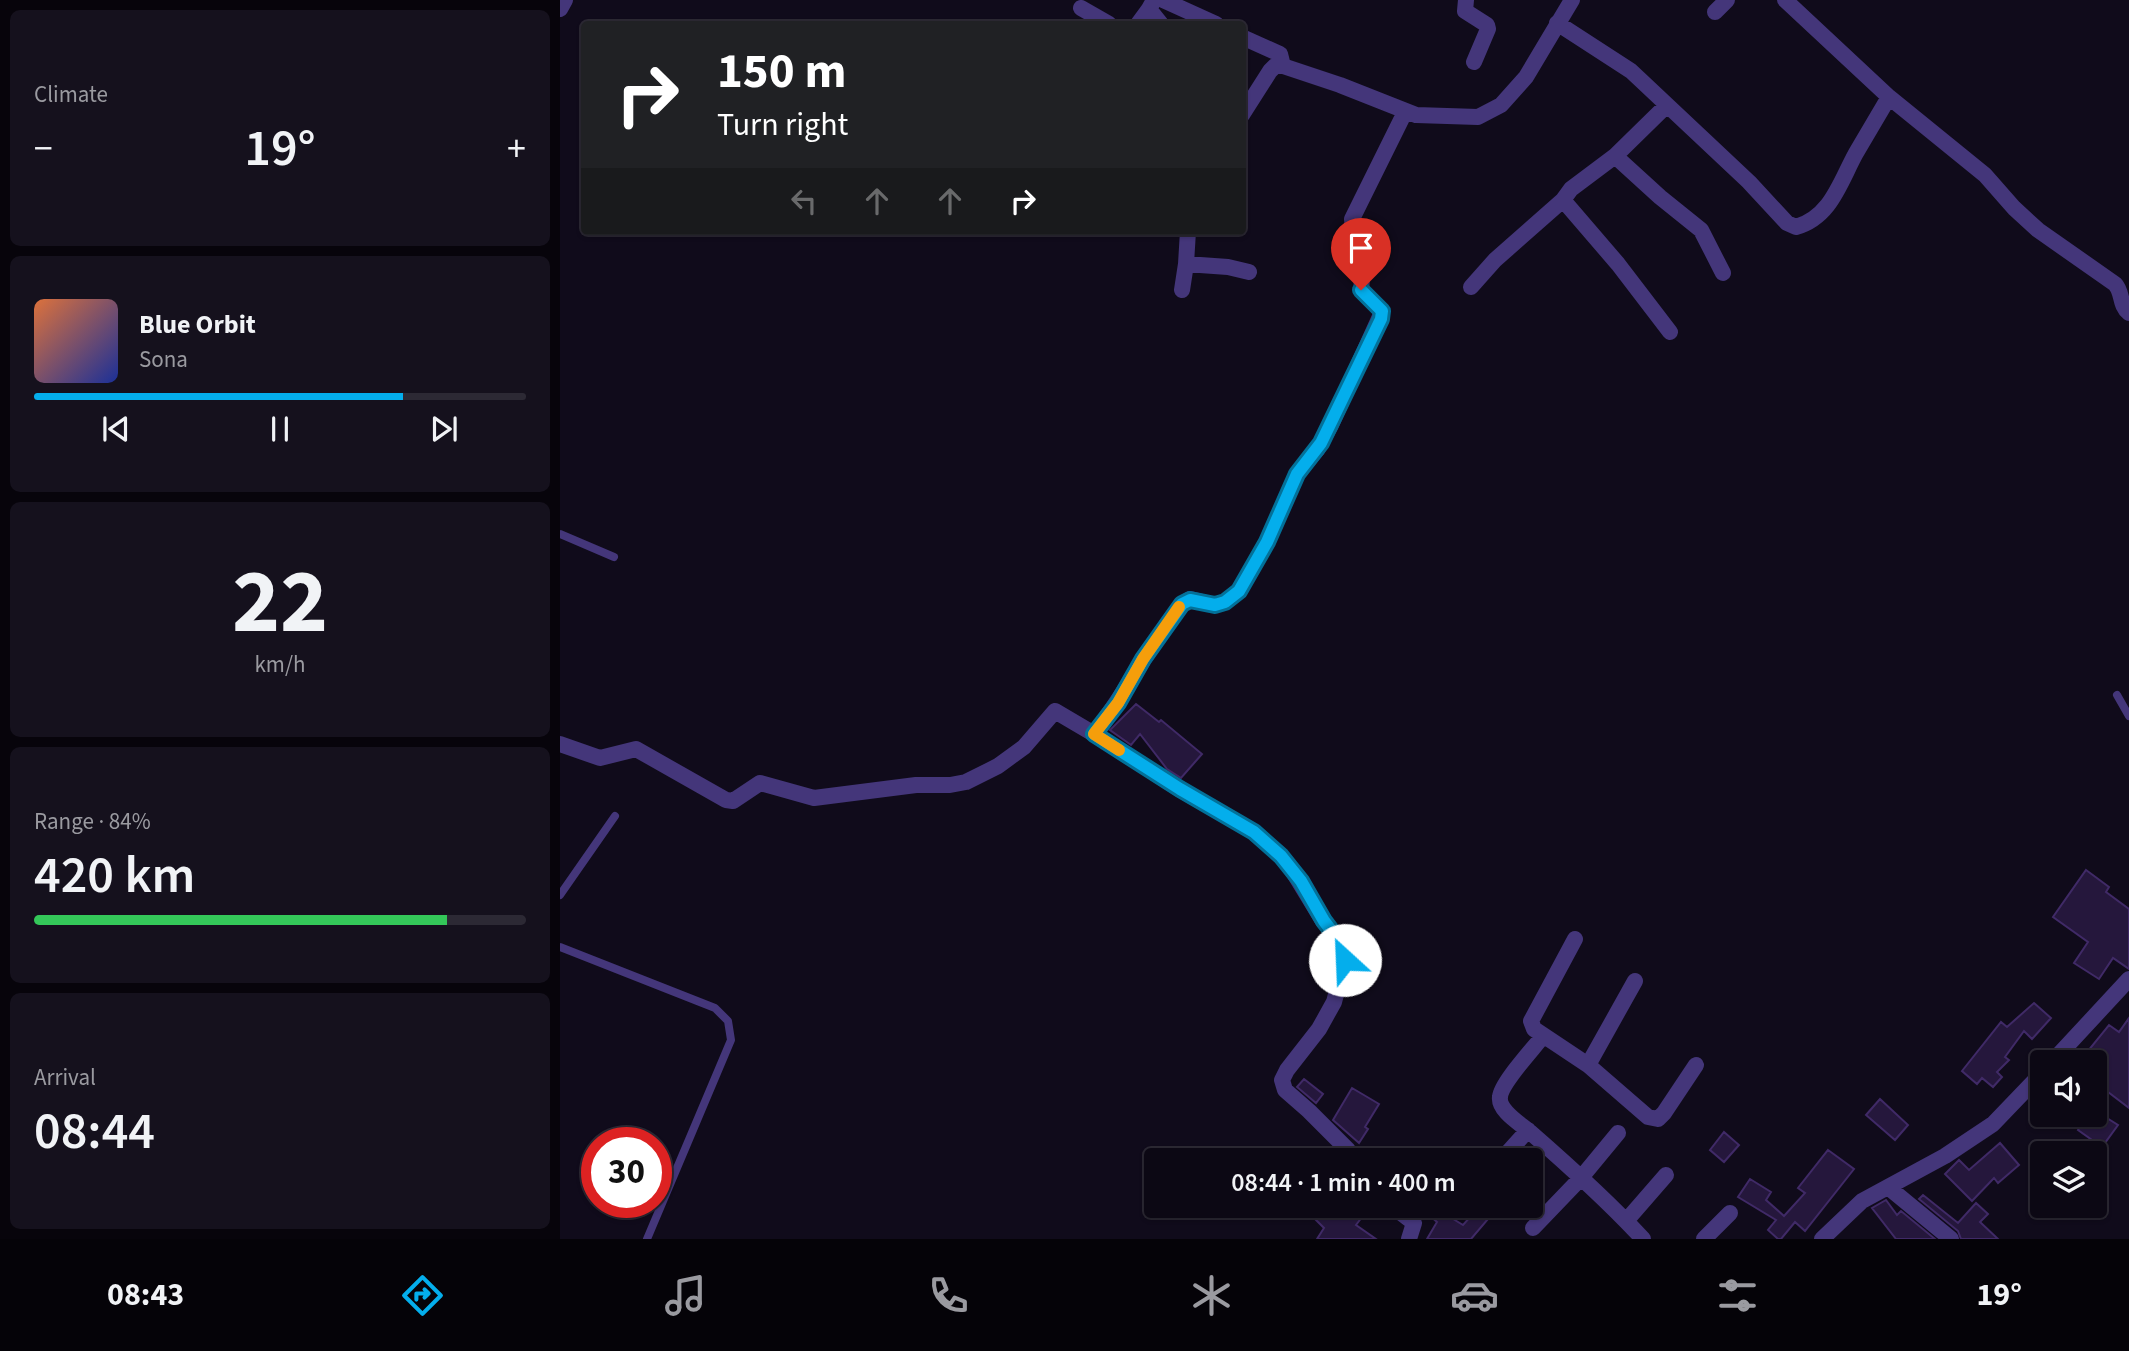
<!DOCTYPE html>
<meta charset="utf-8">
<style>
:root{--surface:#0c0814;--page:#15111d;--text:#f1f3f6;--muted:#9a9aa0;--line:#2c2934;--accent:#04aeec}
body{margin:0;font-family:"Source Sans 3",sans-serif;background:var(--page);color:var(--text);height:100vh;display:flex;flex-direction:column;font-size:26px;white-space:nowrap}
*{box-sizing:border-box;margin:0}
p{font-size:23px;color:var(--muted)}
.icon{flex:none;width:38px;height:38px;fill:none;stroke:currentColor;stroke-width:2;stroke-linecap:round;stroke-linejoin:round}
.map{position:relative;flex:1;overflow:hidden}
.panel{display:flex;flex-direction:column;gap:10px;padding:10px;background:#07040b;width:560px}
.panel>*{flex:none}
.hud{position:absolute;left:21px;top:21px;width:665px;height:214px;border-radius:7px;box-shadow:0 2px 5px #0004,0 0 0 2px var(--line);background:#202124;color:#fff;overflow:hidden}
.fabs{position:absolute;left:1470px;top:1050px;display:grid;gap:14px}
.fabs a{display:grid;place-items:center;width:77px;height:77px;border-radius:7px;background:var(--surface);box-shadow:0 2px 5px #0004,0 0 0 2px var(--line);font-size:35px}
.speed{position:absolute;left:21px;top:1127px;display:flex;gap:14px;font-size:35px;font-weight:700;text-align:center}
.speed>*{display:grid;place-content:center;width:91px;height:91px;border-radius:50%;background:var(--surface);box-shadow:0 2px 5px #0004,0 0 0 2px var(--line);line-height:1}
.speed .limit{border:10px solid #d22;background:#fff;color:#111}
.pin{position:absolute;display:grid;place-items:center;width:60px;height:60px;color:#fff;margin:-72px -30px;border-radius:50% 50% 50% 0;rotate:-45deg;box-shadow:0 0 7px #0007}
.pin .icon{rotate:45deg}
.me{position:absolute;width:77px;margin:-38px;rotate:335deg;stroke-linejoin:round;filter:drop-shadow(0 0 5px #0008)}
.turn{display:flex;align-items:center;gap:24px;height:147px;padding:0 21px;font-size:32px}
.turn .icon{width:91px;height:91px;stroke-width:2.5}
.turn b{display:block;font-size:49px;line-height:60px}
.lanes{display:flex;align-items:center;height:66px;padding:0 21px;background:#0003;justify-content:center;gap:35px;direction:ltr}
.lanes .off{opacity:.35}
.big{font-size:52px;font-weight:600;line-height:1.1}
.panel .widget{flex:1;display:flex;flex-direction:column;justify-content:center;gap:10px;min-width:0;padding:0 24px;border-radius:10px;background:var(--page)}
.panel .dial{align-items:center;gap:0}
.dial b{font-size:91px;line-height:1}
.song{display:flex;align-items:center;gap:21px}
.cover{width:84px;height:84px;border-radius:10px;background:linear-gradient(135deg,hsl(20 70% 55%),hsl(230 70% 35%))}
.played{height:7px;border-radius:4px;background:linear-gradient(90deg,var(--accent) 75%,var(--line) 75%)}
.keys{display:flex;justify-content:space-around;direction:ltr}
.heat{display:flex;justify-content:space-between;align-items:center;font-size:38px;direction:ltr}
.charge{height:10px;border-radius:5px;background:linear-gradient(90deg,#34c759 84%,var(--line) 0)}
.trip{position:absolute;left:584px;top:1148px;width:399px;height:70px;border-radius:7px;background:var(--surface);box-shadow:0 2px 5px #0004,0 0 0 2px var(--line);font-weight:600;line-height:70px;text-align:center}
.tabs{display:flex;height:112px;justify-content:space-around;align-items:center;background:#050308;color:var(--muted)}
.tabs .icon{width:49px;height:49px}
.tabs .on{color:var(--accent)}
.tabs b{font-size:32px;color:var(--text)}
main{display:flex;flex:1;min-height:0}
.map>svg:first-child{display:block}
</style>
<main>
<section class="panel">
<div class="widget"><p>Climate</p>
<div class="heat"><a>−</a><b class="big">19°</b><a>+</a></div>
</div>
<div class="widget">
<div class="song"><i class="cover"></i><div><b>Blue Orbit</b><p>Sona</p></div></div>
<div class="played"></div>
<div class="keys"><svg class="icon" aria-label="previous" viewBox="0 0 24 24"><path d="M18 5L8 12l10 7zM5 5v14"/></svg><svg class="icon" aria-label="pause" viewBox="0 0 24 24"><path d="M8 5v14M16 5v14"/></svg><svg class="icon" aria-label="next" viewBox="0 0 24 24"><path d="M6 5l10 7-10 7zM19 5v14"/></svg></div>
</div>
<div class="widget dial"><b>22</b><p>km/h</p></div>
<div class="widget"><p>Range · 84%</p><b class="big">420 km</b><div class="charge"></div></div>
<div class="widget"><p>Arrival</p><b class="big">08:44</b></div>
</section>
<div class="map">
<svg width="1569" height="1239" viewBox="0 0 1569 1239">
<rect width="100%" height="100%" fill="#100b1b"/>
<!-- building -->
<path fill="#25173c" stroke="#402a67" stroke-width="2" d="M576,704L599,722L601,720L642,754L621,778L607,769L580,734L571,745L550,730Z
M1526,870L1549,887L1546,892L1569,909V969L1553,958L1539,979L1514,963L1528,942L1493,917Z
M1474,1003L1491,1018L1472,1039L1464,1031L1445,1057L1449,1060L1437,1072L1442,1077L1433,1087L1422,1078L1417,1084L1402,1071L1441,1022L1447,1027Z
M1569,1018V1108L1535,1082V1062H1519L1549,1025L1559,1032Z
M744,1079L763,1094L756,1103L737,1087Z
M792,1088L819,1104L805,1127L808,1129L799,1143L773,1120Z
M1320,1099L1348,1125L1335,1140L1306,1115Z
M1528,1115H1542L1558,1125L1542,1147L1518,1130Z
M1164,1132L1179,1145L1164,1162L1150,1150Z
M1440,1143L1459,1165L1438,1183L1434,1178L1412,1201L1385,1174L1399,1160L1409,1170Z
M1268,1150L1294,1169L1245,1231L1235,1222L1221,1239H1218L1208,1230L1216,1220L1178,1197L1190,1179L1211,1192L1206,1200L1224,1216L1245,1193L1238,1188Z
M1363,1195L1398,1223L1416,1203L1428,1214L1420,1222L1438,1239H1401L1398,1231L1359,1199Z
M1326,1200L1337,1215L1341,1211L1375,1239H1336L1312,1208Z
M742,1206H784L802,1217L796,1225L816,1239H757L764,1228Z
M859,1206H872L903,1225L920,1206H926L934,1212L911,1239H867L877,1222Z"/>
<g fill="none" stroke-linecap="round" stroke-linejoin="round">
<!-- lane -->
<path stroke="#44367a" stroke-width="8" d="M0,534L54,557
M1557,695L1569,716
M0,895L55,816
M0,947L155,1008L168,1021L171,1040L87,1239"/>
<!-- street -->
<path stroke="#44367a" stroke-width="16" d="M594,0L589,9L601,24
M603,0L656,24
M906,0L905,11L927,25L928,29L914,62
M1225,0L1329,97L1425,175L1454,208L1478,230L1555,284C1563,292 1559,305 1569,313
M521,8L549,24
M0,9L5,0
M1155,12L1167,0
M997,23L1071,71L1189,182L1227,223L1236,227C1271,217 1280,182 1296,153C1307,134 1318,116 1329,97
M578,24L589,9
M682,37L720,54L723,66
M1106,106L1055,156L1011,189L1003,200L1058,264L1110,332
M682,115L710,71L715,66H723L780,85L856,115L918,117L941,105L966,77L1012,0
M1055,156L1100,197L1141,230L1163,273
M626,264L668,267L689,272
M911,287L935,260L1003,200
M622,290L626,264L628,231
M534,734L619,789L694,832L721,856L732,870L763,921L777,938L785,960L774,1002L759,1029L727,1070L722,1080L725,1090L749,1111L788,1150L786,1160
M0,744L40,758L76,749L166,800L173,801L200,783L254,798L356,785H390L406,782L438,766L464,747L495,711L534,734C567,692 589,645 622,604L630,599L655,605L665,602L679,591L707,542L737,474L757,450L771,425L822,312L801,290L804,258L793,232L792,219L845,112
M1015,939L971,1021L974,1029L1028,1065L1088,1117L1098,1119L1104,1113L1136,1065
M983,1036C974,1048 941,1083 940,1097C938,1111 961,1124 970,1132C1009,1166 1048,1201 1083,1239
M1492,1062L1569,979
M1028,1065L1075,981
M941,1160L968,1130
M1328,1187L1391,1239
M832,1206L854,1223L849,1239
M1066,1221L1106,1175
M973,1228L1020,1179L1058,1133
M1144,1239L1170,1213
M1262,1239L1302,1201L1385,1156L1433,1124L1482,1073"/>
</g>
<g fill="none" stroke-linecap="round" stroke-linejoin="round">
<defs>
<path id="route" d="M785,960L777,938L764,921L741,881L721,856L694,832L620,789L534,734L558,703L583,659L622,604L630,600L655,605L665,602L679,591L707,542L737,474L761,443L821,319L822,311L801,290"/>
</defs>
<!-- route casing -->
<use href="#route" stroke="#037199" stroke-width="18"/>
<!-- route -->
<use href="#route" stroke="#04aeec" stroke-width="12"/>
<!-- slow -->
<path stroke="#f59e0b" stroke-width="12" d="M559,750L534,734L558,703L583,659L619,607"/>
</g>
</svg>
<div class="fabs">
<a><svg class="icon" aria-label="sound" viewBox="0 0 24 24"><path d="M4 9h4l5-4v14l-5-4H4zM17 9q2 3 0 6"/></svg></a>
<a><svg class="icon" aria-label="layers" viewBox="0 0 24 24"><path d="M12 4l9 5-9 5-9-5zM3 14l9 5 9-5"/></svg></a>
</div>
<div class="speed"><div class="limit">30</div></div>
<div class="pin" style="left:801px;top:290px;background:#d93025"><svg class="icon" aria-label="arrive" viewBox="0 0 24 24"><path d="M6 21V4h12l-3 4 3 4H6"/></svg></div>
<svg class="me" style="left:785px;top:960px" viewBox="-20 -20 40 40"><circle r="19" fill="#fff"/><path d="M0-13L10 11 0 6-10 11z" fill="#04aeec"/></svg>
<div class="trip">08:44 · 1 min · 400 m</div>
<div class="hud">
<div class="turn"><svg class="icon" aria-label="right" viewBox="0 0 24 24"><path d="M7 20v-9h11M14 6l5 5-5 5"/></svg><div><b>150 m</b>Turn right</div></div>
<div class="lanes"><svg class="icon off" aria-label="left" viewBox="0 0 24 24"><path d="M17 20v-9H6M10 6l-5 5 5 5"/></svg><svg class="icon off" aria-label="ahead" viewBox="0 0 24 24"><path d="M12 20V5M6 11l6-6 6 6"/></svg><svg class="icon off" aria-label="ahead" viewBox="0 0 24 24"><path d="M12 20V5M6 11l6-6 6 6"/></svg><svg class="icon" aria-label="right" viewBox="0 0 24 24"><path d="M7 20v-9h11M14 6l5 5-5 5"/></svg></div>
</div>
</div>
</main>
<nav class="tabs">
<b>08:43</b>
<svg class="icon on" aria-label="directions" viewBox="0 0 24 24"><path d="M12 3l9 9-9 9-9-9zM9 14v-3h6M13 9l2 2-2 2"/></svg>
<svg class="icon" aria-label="music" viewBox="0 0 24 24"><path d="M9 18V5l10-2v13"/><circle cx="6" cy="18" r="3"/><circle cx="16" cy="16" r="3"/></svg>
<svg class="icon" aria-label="phone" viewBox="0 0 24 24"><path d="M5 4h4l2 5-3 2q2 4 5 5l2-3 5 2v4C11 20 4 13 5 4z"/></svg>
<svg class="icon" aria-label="climate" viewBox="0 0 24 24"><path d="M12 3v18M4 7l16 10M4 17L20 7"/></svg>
<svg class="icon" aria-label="car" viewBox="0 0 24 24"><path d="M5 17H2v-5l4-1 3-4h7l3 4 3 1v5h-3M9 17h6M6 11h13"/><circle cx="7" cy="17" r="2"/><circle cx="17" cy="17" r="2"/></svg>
<svg class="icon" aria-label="filters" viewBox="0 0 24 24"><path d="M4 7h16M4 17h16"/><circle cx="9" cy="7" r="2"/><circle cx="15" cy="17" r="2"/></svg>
<b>19°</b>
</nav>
